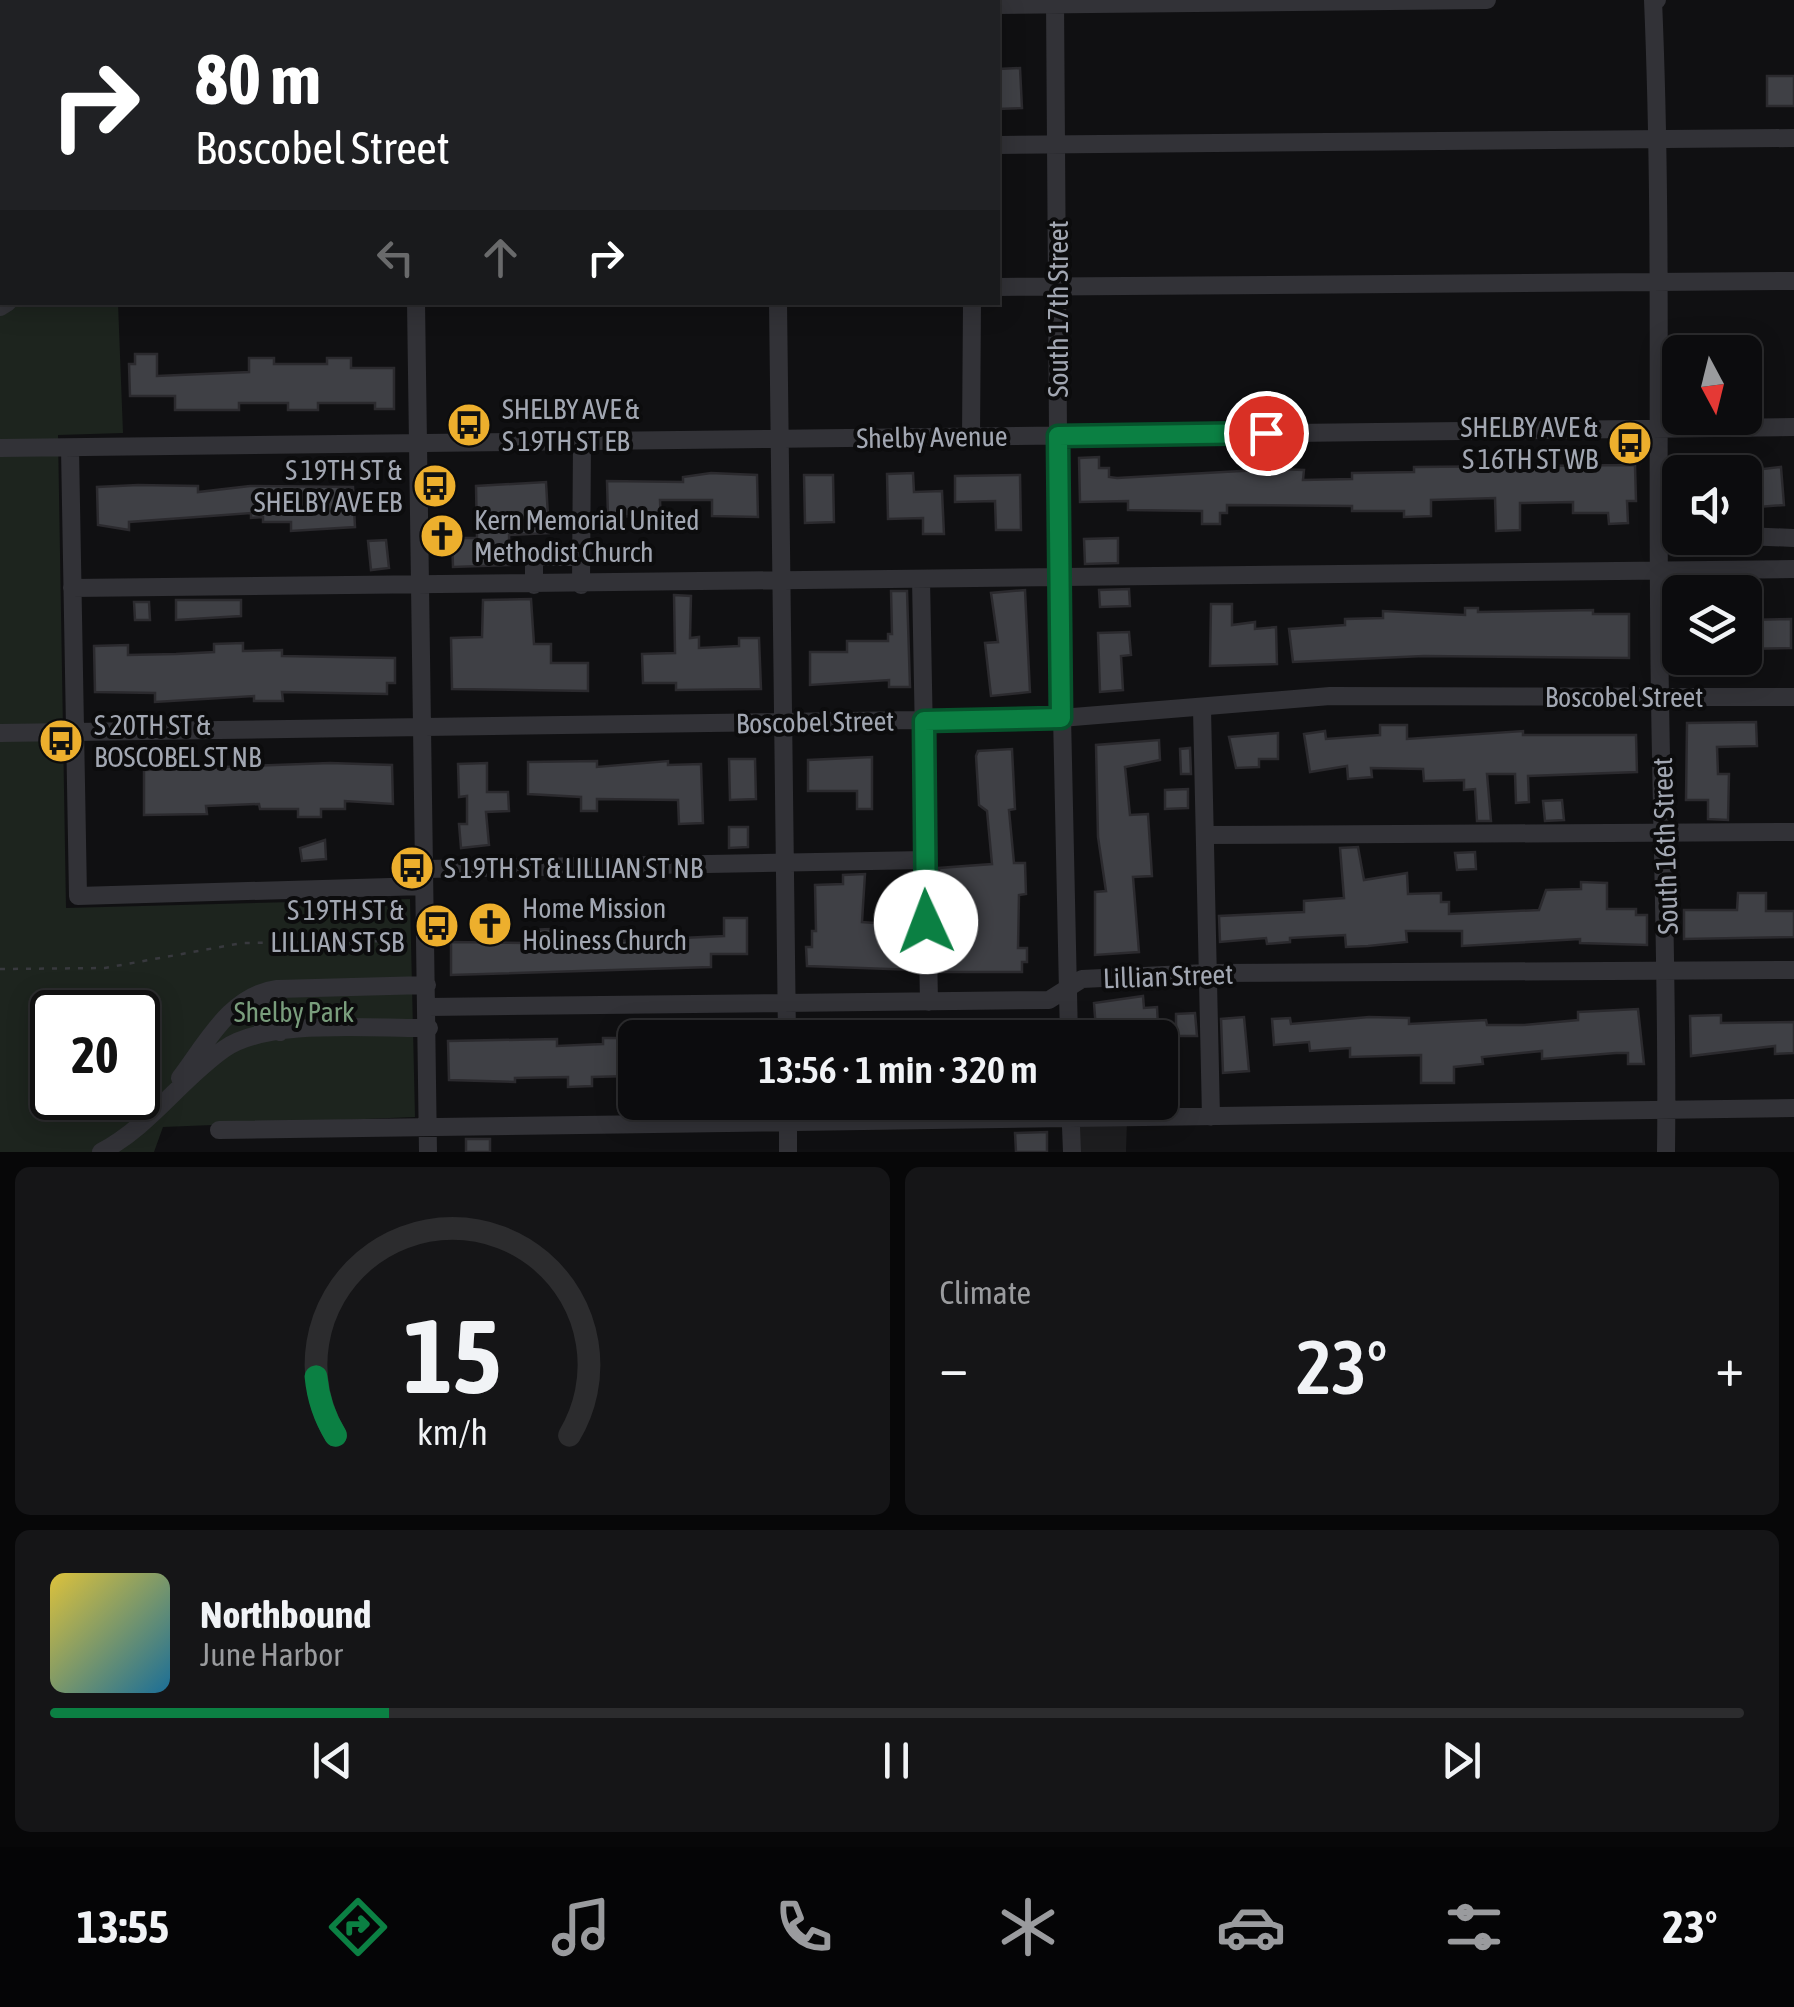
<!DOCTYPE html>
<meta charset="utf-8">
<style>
:root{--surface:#0c0c0e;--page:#151517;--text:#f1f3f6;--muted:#9a9b9e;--line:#2c2c2e;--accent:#0b8043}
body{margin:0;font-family:"Asap Condensed",sans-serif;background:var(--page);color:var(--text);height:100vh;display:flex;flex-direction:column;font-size:38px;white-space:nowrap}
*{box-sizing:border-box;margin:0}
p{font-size:32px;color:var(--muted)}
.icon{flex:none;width:55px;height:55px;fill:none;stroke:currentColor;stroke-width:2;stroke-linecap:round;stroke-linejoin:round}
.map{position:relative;height:1152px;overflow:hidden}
.details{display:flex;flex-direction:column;gap:15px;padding:15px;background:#070708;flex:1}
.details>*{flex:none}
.banner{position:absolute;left:0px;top:0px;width:1000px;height:305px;box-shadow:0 5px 25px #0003,0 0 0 2px var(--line);background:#202124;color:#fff;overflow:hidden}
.needle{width:65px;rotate:173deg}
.tools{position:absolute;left:1662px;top:335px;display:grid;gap:20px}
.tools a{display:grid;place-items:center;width:100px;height:100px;border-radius:15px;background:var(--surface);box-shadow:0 5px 25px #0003,0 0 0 2px var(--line);font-size:50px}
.speed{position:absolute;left:30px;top:990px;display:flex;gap:20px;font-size:50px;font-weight:700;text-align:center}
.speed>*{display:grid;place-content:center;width:130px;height:130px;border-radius:50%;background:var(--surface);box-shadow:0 5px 25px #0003,0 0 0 2px var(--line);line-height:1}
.speed .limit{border:5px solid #111;border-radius:15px;background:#fff;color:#111}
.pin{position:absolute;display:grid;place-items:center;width:85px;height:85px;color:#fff;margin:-42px;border:5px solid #fff;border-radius:50%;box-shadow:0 2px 10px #0007}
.me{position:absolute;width:110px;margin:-55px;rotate:358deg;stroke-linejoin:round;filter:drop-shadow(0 0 8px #0008)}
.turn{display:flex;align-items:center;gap:35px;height:210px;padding:0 30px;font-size:45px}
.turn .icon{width:130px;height:130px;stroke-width:2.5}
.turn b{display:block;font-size:70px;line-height:85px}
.lanes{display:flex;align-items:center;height:95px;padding:0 30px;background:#0003;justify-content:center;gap:50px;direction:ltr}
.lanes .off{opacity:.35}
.big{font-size:75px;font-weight:600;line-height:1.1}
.details .card{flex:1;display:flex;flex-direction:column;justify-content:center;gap:15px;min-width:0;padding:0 35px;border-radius:15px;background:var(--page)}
.details .dial{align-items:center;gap:0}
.dial svg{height:260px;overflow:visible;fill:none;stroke:var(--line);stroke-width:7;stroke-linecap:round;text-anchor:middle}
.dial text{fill:var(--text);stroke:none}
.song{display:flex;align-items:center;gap:30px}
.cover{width:120px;height:120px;border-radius:15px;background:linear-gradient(135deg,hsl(50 70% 55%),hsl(200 70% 35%))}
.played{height:10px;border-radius:5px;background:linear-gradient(90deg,var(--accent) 20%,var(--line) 20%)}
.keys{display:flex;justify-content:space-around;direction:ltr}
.heat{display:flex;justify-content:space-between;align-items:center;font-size:55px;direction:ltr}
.details .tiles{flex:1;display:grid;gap:15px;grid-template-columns:1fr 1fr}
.card:last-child{grid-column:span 2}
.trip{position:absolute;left:618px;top:1020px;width:560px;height:100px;border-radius:15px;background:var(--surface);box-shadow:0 5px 25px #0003,0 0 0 2px var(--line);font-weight:600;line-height:100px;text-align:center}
.menu{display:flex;height:160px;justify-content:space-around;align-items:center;background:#050506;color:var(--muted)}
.menu .icon{width:70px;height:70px}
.menu .selected{color:var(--accent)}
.menu b{font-size:45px;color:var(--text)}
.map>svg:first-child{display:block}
</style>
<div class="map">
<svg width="1794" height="1152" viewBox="0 0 1794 1152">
<rect width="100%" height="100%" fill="#101012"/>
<!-- built -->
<path fill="#1d1d1f" d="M1127,1119L1126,1152H1072L1071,1120Z"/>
<!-- green -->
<path fill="#1d241e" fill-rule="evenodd" d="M0,170L2,302L118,303L123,433L58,435L66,908L410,899L415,1117L163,1127L154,1152H0ZM52,1012H138V1098H52Z"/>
<!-- building -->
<path fill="#3f4045" stroke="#2b2a2e" stroke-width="2.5" d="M1020,68L1022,108L998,109V69Z
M1767,76H1794V106H1767Z
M135,354H157V376L249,372V358H274V364H327V358H351V368H394V409H375V403H318V410H288V403H239V410H175V396H130L129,364H135Z
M1099,457V468H1109V477L1117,478L1277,469L1304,470L1303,480L1352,479V473L1414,472V467L1635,465L1636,501H1627L1628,523L1609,524L1608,513H1573V502L1520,503V530L1496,531L1495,498L1431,500V516L1404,517V511H1352V506L1227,505V513H1220V524H1202V511L1128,510V501L1080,502L1079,458Z
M1781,467L1784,505L1758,507L1754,470Z
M711,473L757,475L758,517L712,516V500H660L661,524H641V516L608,517L607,481L683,482V477Z
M913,473L914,492L942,491L944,534H923V518L888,519L887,474Z
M804,475H833L834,522L805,523Z
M1020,475L1021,530H996L995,501L955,502V476Z
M546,482L549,533L509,535L510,565L453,567L452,538H477L476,486Z
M138,485L198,486V492L250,486L353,487L355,527L291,531V522H263V517L251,518V513L129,522V530L98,525L97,487Z
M1118,538V563L1085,564L1084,539Z
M386,540L389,568L371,570L368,541Z
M1129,589L1130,606L1100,607L1099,590Z
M1025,590L1030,692L991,696L985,643L998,642L991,593Z
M891,591H907L910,687H889V680L810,685V652H847V641H888V634H892Z
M674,595L691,596L690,638L699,637V648L739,646V638H759L761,689L676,690V683H643L642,654L675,653Z
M531,599L534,644H551V663H588V691L452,689L451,638L482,637L483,600Z
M176,600H241V616L176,620Z
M134,602H149L150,620H135Z
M1211,604H1232V625L1255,622V629L1276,627L1277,664L1210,666Z
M1465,608H1478V612L1593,610V614H1629V658L1424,656L1293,662L1289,629L1345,625V619L1383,618V611L1465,615Z
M1791,619V648L1745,649V620Z
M1129,632L1131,655L1121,656L1123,690L1100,692L1098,633Z
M243,643V651L282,650V656L395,658V683H387V694L282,692L283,701H254V696L155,702V693L95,692L94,646L128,645V655L176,654L214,652V644Z
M1756,722L1757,746L1717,747L1718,774H1729L1728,820L1708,819V800H1686L1687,723Z
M1380,725H1407V739L1523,731V735H1636L1637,772L1528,776L1529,802L1516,803L1515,774H1487L1491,821H1477L1475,789L1464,790V780L1424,781L1423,769L1371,768L1372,777L1348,779L1347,766L1310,772L1304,734L1325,731L1326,739L1380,735Z
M1278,733V759H1259V767L1236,768L1229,737Z
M1159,740L1160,760L1125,767L1130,815L1148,814L1152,876L1133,877L1139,952L1095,955V892L1106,891L1098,837L1096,745Z
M1190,748L1191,774H1181L1180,749Z
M1012,749L1015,809L1009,810L1014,863H1025L1026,894L1019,895L1018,948H1027V962H1022V972H941L940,946L962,947V922H969L967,890L939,892V868L992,864L987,811L979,805L976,756L978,751Z
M872,757V809H857V791H808V760Z
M729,759H755L756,799L730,800Z
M597,761V767L668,761V765L701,764L703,823L679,824L678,800L597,799V811H581V797L528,794V762Z
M330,763L392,765L393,804L345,801V809H321V817H298V809H260L259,804L206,806L207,814L144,815V770Z
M487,763V792H508L509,811L486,812L489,845L461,848L459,824H467V796L459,797L458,764Z
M1188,789V808L1165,809V790Z
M1562,800L1564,820L1545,821L1543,801Z
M729,827H748V847L729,848Z
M325,840L326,859L302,861L300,848Z
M1358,847L1364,880L1407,873L1408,894L1441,893V902H1449V914L1539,910L1546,890L1581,889V882L1607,883V909H1636V915H1647V945L1580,943V939L1462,946V931H1406L1407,942L1368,946L1346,947L1345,935L1290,938V942L1267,944L1266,938L1220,942L1219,916L1304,912V901L1344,898L1340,848Z
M1475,852L1476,869L1457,870L1455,853Z
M865,874L862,922L914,926L916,970L807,966L806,947H812V931H816L815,885L843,884V875Z
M1738,893H1766V911H1794V937L1684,939V910H1737Z
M724,918H747V954H711V967L451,975V942L527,943L526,930L551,929L552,944L724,936Z
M1143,996L1144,1008L1157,1007L1158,1026L1096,1030L1094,1003Z
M1638,1009L1644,1064H1628V1053H1616L1542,1059V1051L1482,1057L1483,1064L1454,1067V1083H1421V1055L1350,1057V1048L1310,1051L1309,1042L1274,1045L1272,1019L1290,1018L1291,1024L1369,1017L1409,1018V1024L1486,1020L1487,1025H1523L1578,1020V1012Z
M1195,1013L1197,1036H1176V1014Z
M1721,1015V1023L1794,1022V1053L1775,1054V1046L1691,1056L1690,1016Z
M1244,1017L1249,1071L1223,1073L1221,1019Z
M603,1038H631V1076L592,1077V1086L568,1087V1077L515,1078V1082L449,1080L448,1041L557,1039V1046L603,1044Z
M1047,1132V1152H1016L1015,1133Z
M466,1139H490V1152H466Z"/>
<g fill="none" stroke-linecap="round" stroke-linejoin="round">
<!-- path -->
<path stroke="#38393e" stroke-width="2.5" stroke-dasharray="5 8" stroke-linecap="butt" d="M0,969L105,968L242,943L405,941"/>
<!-- minor -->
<path stroke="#323237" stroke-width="18" d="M68,0L69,2
M414,0V2
M776,0V2
M1055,0L1059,577L1069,1038
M1657,0H1653C1663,233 1656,465 1660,697C1662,849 1668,1000 1666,1152
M998,5L1487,0
M0,20H2
M998,145L1794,138
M0,158H2
M0,218L2,216
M998,287L1794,281
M416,302L428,1152
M778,302L787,1038
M0,307L8,302
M971,437L972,302
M0,448L1794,427
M70,448L78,896L424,886
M1660,531L1680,532
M1745,536L1794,538
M921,579L929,1002
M534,585V557H581
M581,585L582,440
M72,588L1794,569
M1202,709L1211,1117
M0,733L1061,718L1330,696L1794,697
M1205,835L1794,832
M424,869L925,860
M269,991C254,1000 254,1016 266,1027L280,1032
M428,1007L1049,1000L1082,979L1206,973L1794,970
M180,1078C206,1044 230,995 277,989L427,985
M1070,1102L1072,1152
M219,1130L1794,1108
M101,1152C150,1126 180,1080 224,1049C268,1018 374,1029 429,1028
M788,1152V1102"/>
</g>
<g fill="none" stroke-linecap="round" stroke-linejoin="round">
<defs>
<path id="route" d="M926,922L924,721L1061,718L1058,436L1266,433"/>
</defs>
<!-- route casing -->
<use href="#route" stroke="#07532c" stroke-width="25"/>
<!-- route -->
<use href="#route" stroke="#0b8043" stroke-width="18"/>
</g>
<!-- icons -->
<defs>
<symbol id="bus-disc" viewBox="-11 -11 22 22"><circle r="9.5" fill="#edaf2d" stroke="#0c0c0d"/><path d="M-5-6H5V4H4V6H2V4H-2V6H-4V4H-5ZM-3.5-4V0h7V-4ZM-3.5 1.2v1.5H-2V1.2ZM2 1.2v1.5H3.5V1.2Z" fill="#111"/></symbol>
<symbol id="church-disc" viewBox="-11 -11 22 22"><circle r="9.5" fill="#edaf2d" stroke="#0c0c0d"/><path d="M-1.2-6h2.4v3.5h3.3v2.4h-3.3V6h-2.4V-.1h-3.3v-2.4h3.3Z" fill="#111"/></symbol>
</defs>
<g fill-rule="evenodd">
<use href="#bus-disc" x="444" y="400" width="50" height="50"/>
<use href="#bus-disc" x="1605" y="418" width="50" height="50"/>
<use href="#bus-disc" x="410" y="461" width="50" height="50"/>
<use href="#church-disc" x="417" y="511" width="50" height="50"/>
<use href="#bus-disc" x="36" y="716" width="50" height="50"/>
<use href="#bus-disc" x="387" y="843" width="50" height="50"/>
<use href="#church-disc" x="465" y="899" width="50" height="50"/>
<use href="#bus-disc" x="412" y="901" width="50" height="50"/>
</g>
<g text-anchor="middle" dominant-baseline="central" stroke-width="8" stroke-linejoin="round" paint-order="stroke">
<!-- street labels -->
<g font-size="28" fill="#a2a7b2" stroke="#0c0c0d">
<text transform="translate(1058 309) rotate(-90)">South 17th Street</text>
<text transform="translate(932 437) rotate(-1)">Shelby Avenue</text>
<text x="1624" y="697">Boscobel Street</text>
<text transform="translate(815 722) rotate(-1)">Boscobel Street</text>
<text transform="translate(1665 846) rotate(-92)">South 16th Street</text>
<text transform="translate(1168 976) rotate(-2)">Lillian Street</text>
</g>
<!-- poi labels -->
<g font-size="28" fill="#a2a7b2" stroke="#0c0c0d" text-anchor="start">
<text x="502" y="409">SHELBY AVE &amp;<tspan x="502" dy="32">S 19TH ST EB</tspan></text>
<text x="1598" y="427" text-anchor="end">SHELBY AVE &amp;<tspan x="1598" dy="32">S 16TH ST WB</tspan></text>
<text x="402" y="470" text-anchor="end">S 19TH ST &amp;<tspan x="402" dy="32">SHELBY AVE EB</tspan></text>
<text x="474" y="520">Kern Memorial United<tspan x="474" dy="32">Methodist Church</tspan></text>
<text x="94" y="725">S 20TH ST &amp;<tspan x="94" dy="32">BOSCOBEL ST NB</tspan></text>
<text x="444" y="868">S 19TH ST &amp; LILLIAN ST NB</text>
<text x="522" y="908">Home Mission<tspan x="522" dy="32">Holiness Church</tspan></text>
<text x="404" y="910" text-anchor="end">S 19TH ST &amp;<tspan x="404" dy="32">LILLIAN ST SB</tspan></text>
</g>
<!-- park labels -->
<g font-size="28" fill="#799d7c" stroke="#0c0c0d">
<text x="294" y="1012">Shelby Park</text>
</g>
</g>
</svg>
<div class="tools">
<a><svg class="needle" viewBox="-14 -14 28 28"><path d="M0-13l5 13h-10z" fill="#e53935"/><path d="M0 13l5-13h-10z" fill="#9a9b9e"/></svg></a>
<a><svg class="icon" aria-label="sound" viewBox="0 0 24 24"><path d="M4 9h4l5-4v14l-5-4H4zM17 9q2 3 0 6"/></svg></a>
<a><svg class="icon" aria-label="layers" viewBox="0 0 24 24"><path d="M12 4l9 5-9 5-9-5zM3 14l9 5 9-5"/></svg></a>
</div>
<div class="speed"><div class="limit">20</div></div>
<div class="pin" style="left:1266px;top:433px;background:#d93025"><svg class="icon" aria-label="arrive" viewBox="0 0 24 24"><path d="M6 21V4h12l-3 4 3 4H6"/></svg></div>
<svg class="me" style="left:926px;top:922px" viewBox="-20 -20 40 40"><circle r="19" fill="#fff"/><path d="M0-13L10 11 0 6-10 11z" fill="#0b8043"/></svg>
<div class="trip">13:56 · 1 min · 320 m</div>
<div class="banner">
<div class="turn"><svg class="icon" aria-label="right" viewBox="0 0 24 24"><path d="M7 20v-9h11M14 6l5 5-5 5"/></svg><div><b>80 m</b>Boscobel Street</div></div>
<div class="lanes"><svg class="icon off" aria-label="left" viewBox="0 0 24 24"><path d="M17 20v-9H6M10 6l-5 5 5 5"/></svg><svg class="icon off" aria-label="ahead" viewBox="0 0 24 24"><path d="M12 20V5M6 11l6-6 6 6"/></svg><svg class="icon" aria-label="right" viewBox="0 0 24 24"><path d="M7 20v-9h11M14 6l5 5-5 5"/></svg></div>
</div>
</div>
<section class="details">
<div class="tiles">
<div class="card dial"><svg viewBox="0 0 100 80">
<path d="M14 69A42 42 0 1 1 86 69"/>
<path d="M14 69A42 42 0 0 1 8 51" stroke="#0b8043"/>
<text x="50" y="56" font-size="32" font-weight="700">15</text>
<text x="50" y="72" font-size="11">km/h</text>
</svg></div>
<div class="card"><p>Climate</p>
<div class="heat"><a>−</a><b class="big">23°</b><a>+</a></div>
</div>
<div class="card">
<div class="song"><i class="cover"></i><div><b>Northbound</b><p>June Harbor</p></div></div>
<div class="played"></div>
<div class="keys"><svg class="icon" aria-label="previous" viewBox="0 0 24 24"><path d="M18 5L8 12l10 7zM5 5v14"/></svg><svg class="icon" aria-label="pause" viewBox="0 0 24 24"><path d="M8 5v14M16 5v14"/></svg><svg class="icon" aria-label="next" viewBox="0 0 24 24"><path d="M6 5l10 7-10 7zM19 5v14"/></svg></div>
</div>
</div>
</section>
<nav class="menu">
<b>13:55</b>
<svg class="icon selected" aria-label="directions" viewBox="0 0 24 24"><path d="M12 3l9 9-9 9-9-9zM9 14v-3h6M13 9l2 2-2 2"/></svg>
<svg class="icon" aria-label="music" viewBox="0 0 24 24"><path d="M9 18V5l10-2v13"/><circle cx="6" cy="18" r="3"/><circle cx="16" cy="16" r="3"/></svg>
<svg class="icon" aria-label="phone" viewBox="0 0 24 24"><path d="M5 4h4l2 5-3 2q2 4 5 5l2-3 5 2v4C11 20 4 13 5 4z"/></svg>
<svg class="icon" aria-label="climate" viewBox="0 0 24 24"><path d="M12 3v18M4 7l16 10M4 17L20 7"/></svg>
<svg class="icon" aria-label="car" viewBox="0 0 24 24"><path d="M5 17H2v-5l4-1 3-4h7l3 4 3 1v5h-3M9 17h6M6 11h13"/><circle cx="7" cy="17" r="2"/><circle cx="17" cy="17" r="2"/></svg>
<svg class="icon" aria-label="filters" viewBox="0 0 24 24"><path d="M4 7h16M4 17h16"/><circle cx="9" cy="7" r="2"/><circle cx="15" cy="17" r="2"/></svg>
<b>23°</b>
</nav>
